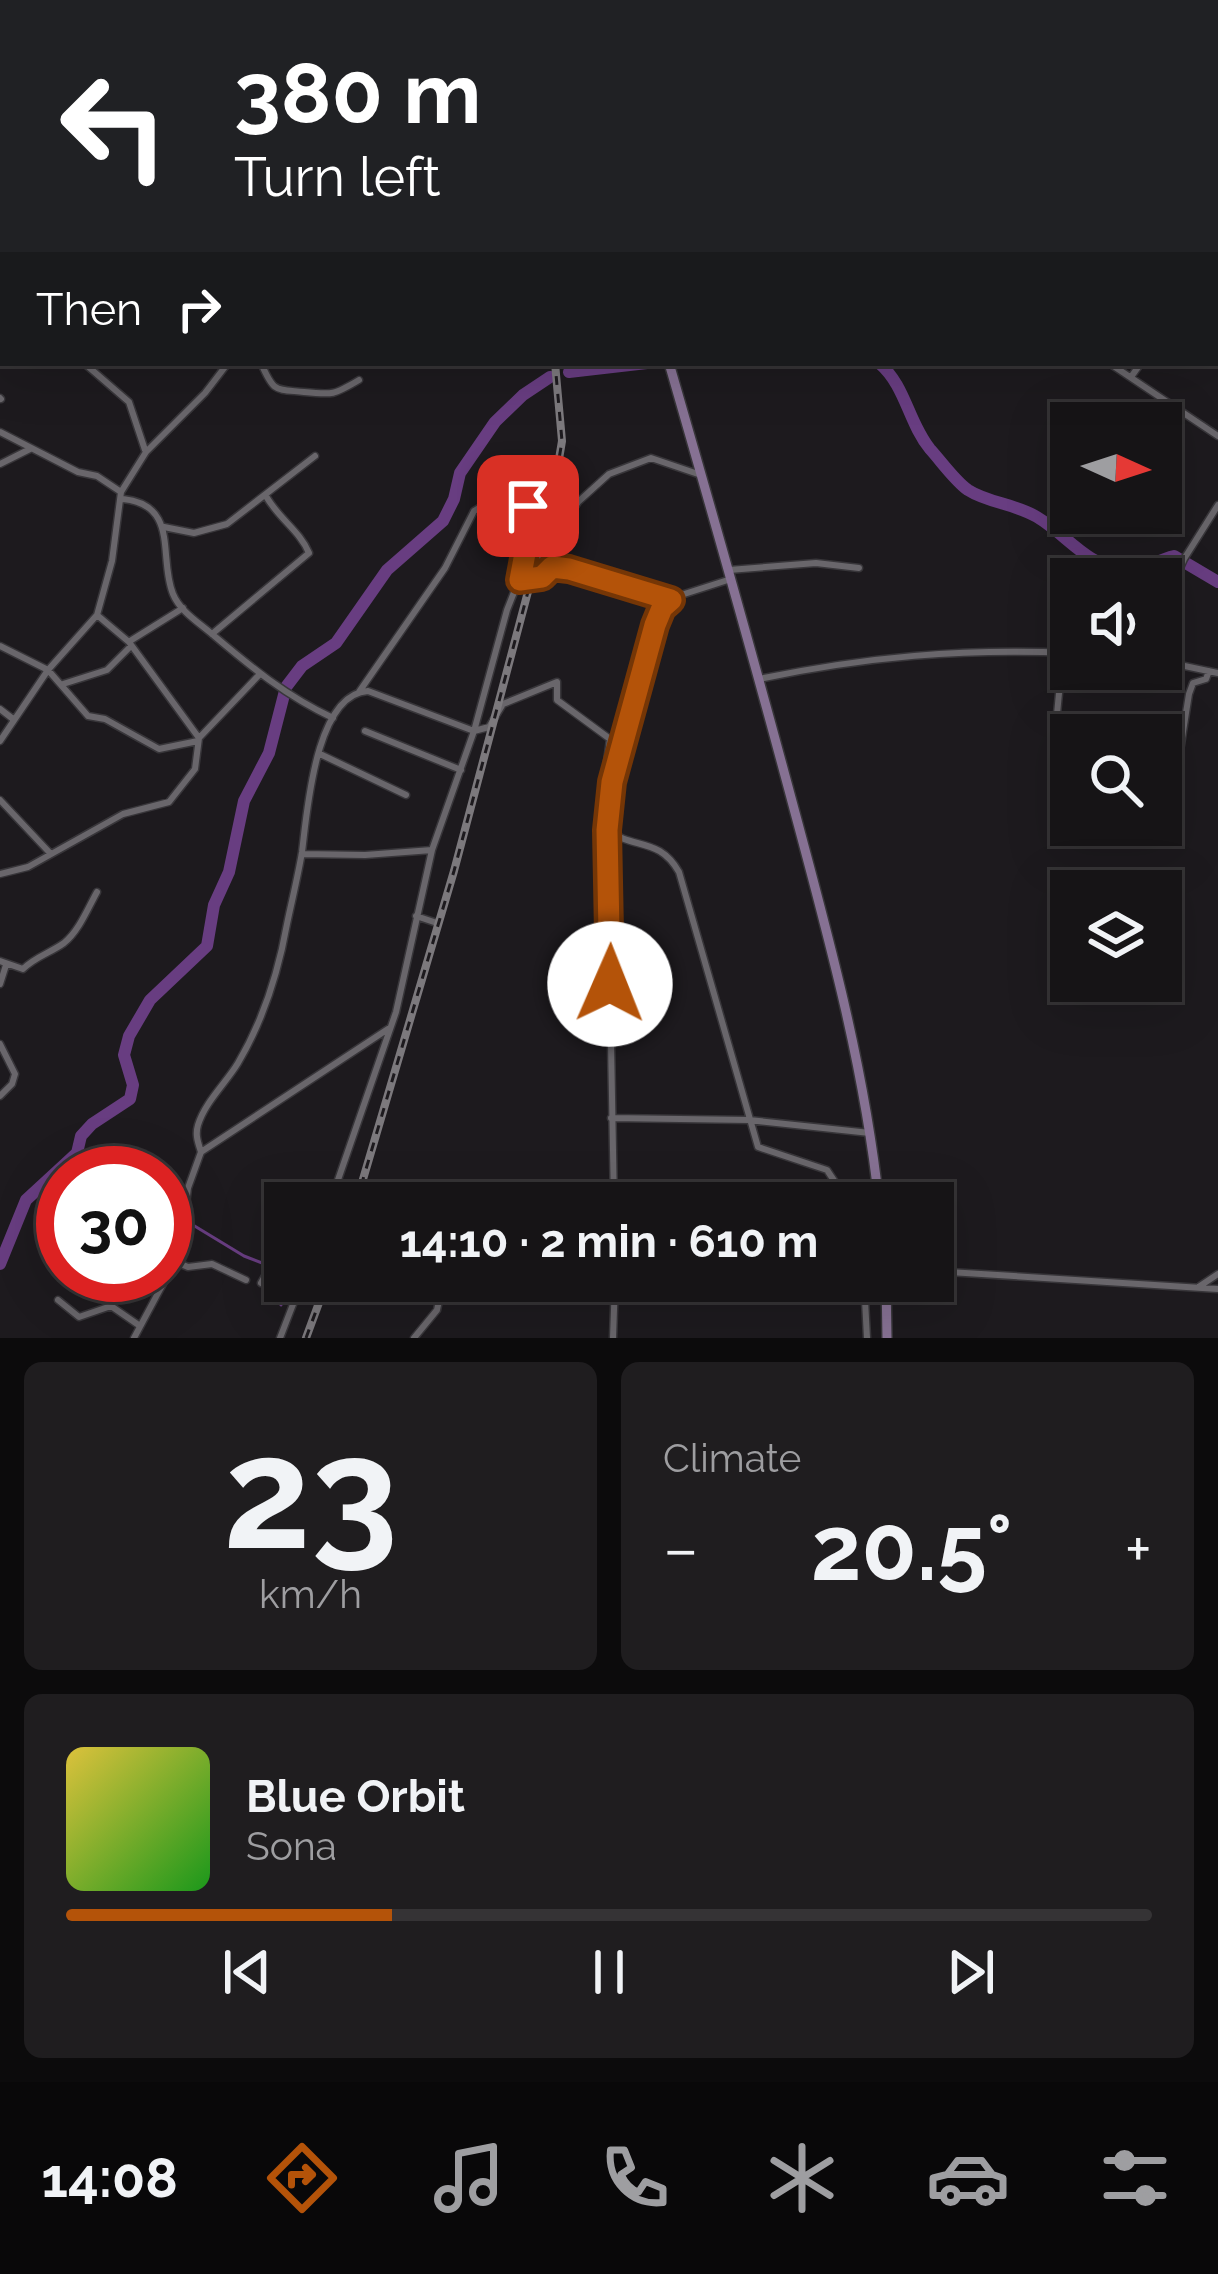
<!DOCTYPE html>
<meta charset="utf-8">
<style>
:root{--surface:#161416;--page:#1f1d1f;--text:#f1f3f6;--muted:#9e9ea1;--line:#353335;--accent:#b45309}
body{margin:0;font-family:Raleway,sans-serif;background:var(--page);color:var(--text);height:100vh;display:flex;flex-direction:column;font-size:45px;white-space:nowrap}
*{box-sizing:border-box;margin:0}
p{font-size:39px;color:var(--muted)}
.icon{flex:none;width:66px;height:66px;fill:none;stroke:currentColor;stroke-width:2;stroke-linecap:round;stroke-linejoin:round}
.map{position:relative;height:1338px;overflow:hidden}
.details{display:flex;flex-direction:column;gap:24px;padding:24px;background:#0c0b0c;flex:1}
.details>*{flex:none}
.banner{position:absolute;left:0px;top:0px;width:1218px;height:366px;box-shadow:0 12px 48px #0002,0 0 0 3px var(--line);background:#202124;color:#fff;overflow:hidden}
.needle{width:78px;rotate:93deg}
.tools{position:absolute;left:1050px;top:402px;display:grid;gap:24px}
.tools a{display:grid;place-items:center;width:132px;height:132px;border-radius:0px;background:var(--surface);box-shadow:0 12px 48px #0002,0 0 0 3px var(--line);font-size:60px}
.speed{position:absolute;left:36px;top:1146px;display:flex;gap:24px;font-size:60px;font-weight:700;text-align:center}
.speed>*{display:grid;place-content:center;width:156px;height:156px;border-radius:50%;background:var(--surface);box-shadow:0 12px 48px #0002,0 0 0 3px var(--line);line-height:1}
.speed .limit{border:18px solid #d22;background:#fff;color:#111}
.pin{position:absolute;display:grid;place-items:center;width:102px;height:102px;color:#fff;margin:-51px;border-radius:24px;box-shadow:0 6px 18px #0006}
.me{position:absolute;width:132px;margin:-66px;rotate:1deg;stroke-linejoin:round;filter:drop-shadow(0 0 9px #0008)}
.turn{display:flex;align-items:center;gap:42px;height:252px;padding:0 36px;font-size:54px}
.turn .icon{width:156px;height:156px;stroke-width:2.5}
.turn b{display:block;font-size:84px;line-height:102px}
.then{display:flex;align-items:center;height:114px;padding:0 36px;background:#0003;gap:24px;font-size:45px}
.big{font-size:90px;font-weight:700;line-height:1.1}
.details .widget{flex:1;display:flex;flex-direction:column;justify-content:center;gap:18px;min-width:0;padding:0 42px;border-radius:18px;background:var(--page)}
.details .dial{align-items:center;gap:0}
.dial b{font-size:156px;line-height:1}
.song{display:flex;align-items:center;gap:36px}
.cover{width:144px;height:144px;border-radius:18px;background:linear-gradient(135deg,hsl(50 70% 55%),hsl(120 70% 35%))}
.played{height:12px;border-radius:6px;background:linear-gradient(90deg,var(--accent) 30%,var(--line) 30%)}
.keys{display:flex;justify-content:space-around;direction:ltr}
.heat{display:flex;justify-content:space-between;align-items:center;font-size:66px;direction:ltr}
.details .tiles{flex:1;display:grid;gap:24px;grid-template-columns:1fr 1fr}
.widget:last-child{grid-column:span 2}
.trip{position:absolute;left:264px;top:1182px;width:690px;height:120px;border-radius:0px;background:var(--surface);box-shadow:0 12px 48px #0002,0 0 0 3px var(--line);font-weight:700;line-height:120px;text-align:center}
.dock{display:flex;height:192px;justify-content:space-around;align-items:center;background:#090809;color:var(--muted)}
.dock .icon{width:84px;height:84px}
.dock .current{color:var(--accent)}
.dock b{font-size:54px;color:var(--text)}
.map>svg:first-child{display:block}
</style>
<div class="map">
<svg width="1218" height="1338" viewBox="0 0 1218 1338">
<rect width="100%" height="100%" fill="#1d1a1e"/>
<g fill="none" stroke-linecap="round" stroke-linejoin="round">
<!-- stream -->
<path stroke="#683d81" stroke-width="3" d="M45,1180H55L72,1165L84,1173
M188,1222L244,1256L275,1268L273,1293L281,1305
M165,1223L182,1222"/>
<!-- river -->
<path stroke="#683d81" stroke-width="12" d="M1082,3L1084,0
M879,363C906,386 908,422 930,449C941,461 955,481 968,490C988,503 1016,504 1037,517C1067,535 1085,564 1122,570C1143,573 1155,560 1174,556L1218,582
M569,372L647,363
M0,1264L26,1200L77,1153L81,1136L92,1124L130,1099L133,1085L124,1055L129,1036L150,1000L207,946L214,905L229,872L244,801L269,753L286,687L302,666L336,643L387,570L443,521L454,499L460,473L495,422L523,395L550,377"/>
<defs>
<path id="minor" d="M124,0L125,3
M289,0L290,3
M426,0V3
M730,0L731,3
M820,0L821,3
M913,0L914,3
M1142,3L1144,0
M0,122L3,120
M0,164L3,165
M1215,249L1218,244
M0,279L3,277
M1215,334L1218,336
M0,354L3,351
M84,363L129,402L145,450
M261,363C274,393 275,389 304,392C333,395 334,395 359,380
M1109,363L1218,436
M1131,377L1141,363
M0,398L1,399
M0,432L78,472L97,476L121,492
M0,464L30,449
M123,499C180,505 158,558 173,594C180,611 198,622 212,634C251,667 286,696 333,718
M164,527L194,533L227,524L315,456
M554,568L671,600
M729,570L816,563L859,568
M519,579L548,572L567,519L578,502L609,474L651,458L701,475
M1161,611L1184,559L1218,505
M97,615L129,642L199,738
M212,634L309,553C300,531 278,518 266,496
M130,641L183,608
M0,646L48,670L88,716L105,719L159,749L198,741
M1063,652L1054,745L1057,755L1071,765
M1161,661L1218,673
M759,679C865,657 963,648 1071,653
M63,684L107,670L131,646
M0,709L13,719
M365,731L461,770
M0,741L48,670L97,615L112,561L121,492L146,452L205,393L228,363
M320,754L406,795
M1161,776L1178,763L1189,694L1193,683L1206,679L1209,671
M0,800L49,852
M607,830C635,850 659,837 679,872L758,1147L827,1170L849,1203
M302,854L365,855L432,850
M0,874L28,867L123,814L169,802L195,769L199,738L259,675
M416,916L437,923
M0,961L23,969C35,957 50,953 64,943C79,931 88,908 97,892
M0,984L6,965
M0,1044L15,1074L12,1084L0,1096
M611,1118L749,1120L870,1133
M201,1152C198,1142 195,1135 198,1125C205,1102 226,1083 238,1063C264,1019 278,974 287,924C292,900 298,876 302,852C307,813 315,694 368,691L474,731L489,727L503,704L557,682V700L610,739L606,770L612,782
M330,1203L396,1012L432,850L474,731L507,610L524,567L531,521L530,511L524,502L492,500L474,511L445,568L359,692
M614,1203L607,830L612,782L662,608L678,596L731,579
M176,1262L188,1267L212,1264L246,1280
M933,1271L1218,1289
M864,1281L867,1338
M261,1283L269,1269L285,1256
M1200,1286L1218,1274
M58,1300L79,1317L111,1306L140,1326
M134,1338L180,1252L188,1188L201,1152L388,1029
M280,1338L302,1281
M414,1338L437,1310L441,1291L432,1281
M613,1338L615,1281"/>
<path id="tertiary" d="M1007,0L1012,3
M45,3L56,0
M898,3L909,0
M0,14H3
M1215,137L1218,139"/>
<path id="secondary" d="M572,0L573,3
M669,363C713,515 756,667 797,820C831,946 865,1072 879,1203
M886,1281L887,1338"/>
</defs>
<!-- minor casing -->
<use href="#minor" stroke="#38363a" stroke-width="9"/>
<!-- tertiary casing -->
<use href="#tertiary" stroke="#38363a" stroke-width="10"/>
<!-- secondary casing -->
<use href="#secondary" stroke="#38363a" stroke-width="12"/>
<!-- minor -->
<use href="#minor" stroke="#69666b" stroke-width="6"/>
<!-- tertiary -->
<use href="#tertiary" stroke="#69666b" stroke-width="8"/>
<!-- secondary -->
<use href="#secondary" stroke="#867193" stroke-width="9"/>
<defs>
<path id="rail" d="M0,153L3,154
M356,1203L454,871L552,501L562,441L555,363
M306,1338L327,1281"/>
</defs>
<!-- rail casing -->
<use href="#rail" stroke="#7c797d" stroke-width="8"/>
<!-- rail -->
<use href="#rail" stroke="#1d1a1e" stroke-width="3" stroke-dasharray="9" stroke-linecap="butt"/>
</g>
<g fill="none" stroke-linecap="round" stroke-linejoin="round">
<defs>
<path id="route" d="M528,506L531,521L520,580L542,577L552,567L569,569L671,600L662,608L655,625L612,782L607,830L610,984"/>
</defs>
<!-- route casing -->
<use href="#route" stroke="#753606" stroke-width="30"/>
<!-- route -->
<use href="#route" stroke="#b45309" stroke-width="21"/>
</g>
</svg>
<div class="tools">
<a><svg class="needle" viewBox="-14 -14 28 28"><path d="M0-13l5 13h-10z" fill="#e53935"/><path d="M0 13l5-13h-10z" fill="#9e9ea1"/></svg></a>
<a><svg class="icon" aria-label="sound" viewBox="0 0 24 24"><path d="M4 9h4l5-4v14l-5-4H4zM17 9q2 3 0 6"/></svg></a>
<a><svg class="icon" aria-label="search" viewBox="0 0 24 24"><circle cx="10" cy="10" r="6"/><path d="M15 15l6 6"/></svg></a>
<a><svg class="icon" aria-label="layers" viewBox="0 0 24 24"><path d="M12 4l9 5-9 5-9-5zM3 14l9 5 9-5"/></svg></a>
</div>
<div class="speed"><div class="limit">30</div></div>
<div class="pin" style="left:528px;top:506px;background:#d93025"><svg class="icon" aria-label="arrive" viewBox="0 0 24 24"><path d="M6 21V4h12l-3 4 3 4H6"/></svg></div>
<svg class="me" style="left:610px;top:984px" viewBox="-20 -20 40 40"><circle r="19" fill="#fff"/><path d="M0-13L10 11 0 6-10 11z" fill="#b45309"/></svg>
<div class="trip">14:10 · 2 min · 610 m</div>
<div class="banner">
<div class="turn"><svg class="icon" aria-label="left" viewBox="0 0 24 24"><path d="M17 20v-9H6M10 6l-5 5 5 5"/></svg><div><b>380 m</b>Turn left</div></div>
<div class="then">Then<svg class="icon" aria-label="right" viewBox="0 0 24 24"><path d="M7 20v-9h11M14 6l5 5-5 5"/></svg></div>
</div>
</div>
<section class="details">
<div class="tiles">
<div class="widget dial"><b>23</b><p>km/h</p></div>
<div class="widget"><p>Climate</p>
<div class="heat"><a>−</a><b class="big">20.5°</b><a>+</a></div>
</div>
<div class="widget">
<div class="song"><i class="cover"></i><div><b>Blue Orbit</b><p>Sona</p></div></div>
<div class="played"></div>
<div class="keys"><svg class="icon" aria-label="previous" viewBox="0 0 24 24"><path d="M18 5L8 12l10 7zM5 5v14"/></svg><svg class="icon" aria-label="pause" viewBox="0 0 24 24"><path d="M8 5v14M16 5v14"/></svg><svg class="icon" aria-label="next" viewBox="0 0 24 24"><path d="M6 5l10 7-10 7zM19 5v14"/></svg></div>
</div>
</div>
</section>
<nav class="dock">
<b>14:08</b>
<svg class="icon current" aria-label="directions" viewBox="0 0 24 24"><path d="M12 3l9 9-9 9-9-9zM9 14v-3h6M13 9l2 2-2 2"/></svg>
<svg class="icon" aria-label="music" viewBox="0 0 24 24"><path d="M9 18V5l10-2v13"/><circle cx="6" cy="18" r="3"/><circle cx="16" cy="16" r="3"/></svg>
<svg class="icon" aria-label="phone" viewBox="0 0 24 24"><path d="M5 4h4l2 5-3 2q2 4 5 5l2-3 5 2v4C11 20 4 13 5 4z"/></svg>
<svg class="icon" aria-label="climate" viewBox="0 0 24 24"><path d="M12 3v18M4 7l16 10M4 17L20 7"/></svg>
<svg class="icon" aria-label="car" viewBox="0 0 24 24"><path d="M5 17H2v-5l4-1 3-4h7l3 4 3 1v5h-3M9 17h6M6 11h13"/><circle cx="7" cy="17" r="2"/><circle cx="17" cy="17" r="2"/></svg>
<svg class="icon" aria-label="filters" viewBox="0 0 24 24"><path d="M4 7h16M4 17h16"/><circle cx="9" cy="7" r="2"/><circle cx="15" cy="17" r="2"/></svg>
</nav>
